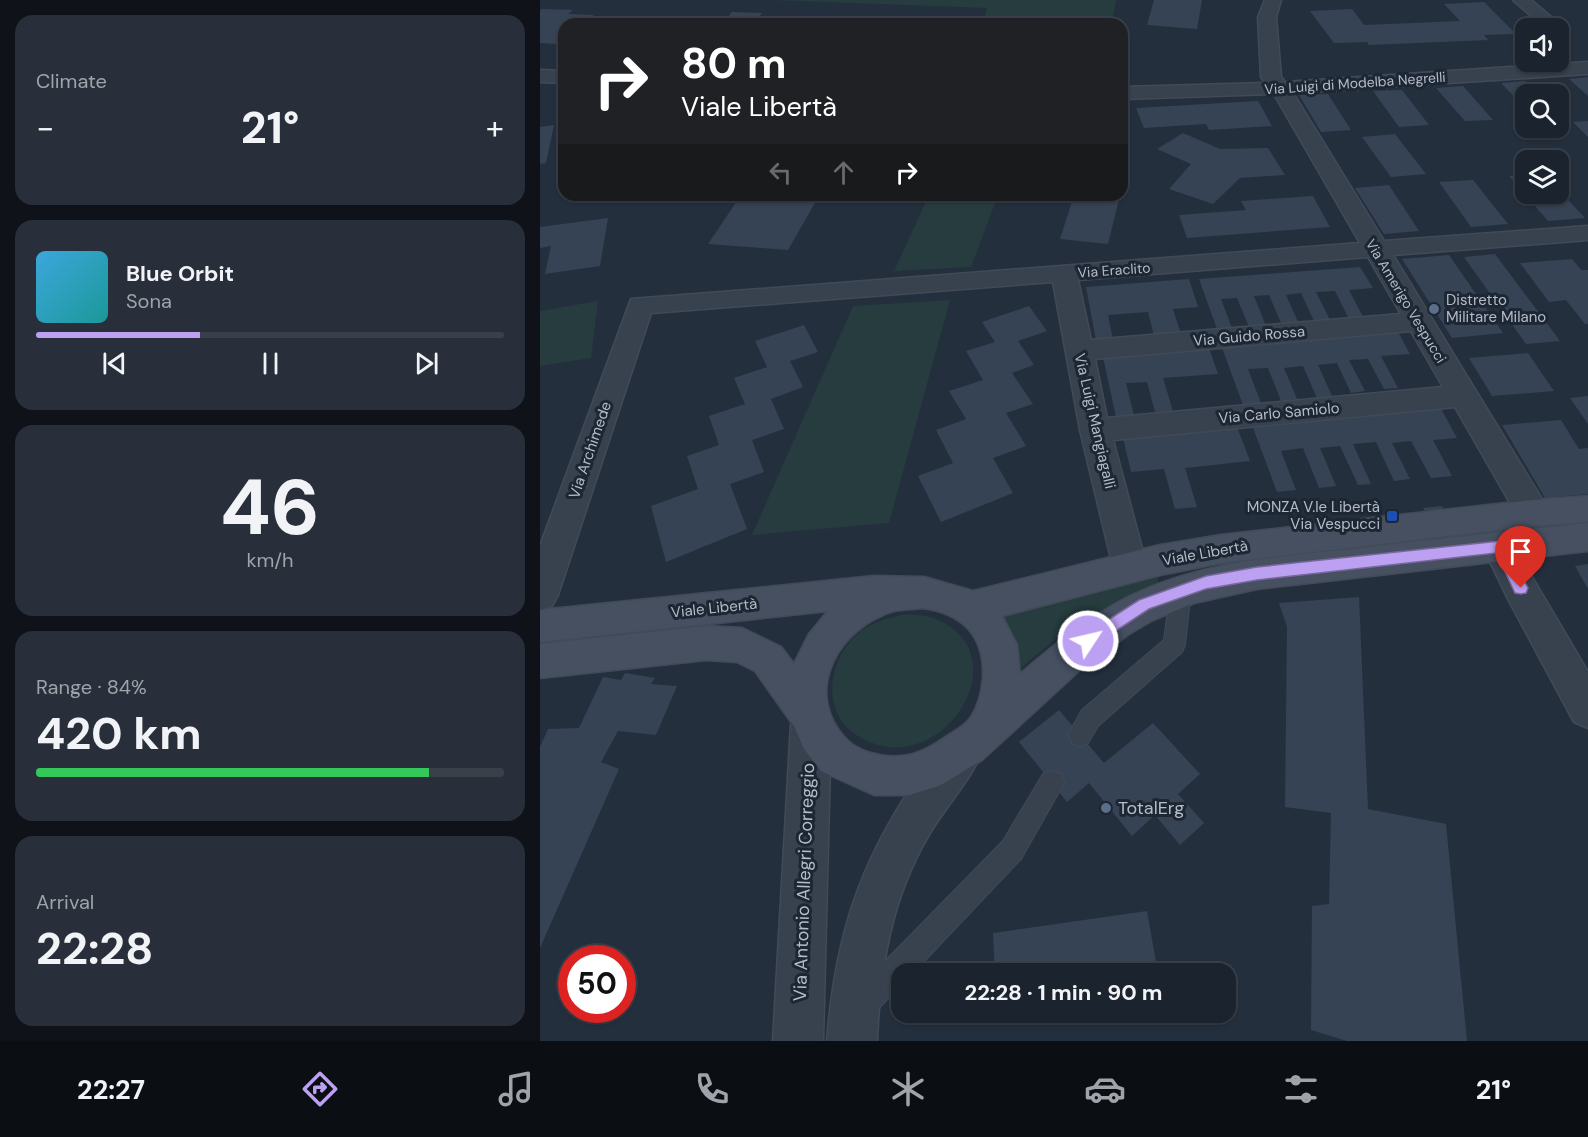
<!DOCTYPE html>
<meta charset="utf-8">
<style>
:root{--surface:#1b232e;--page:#282f3a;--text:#f1f3f6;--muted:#a0a4aa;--line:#39404a;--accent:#bca0f2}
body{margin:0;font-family:"DM Sans",sans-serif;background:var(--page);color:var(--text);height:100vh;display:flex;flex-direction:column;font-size:22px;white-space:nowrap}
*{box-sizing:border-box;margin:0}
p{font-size:20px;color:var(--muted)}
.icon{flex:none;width:33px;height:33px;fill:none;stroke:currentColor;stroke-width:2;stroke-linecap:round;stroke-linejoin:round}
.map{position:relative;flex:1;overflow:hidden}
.side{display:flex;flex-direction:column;gap:15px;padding:15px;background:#0f1319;width:540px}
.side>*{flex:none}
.guide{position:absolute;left:18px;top:18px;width:570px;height:183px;border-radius:18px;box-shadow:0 2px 4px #0004,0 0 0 2px var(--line);background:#202124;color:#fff;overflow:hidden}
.fabs{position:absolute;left:975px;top:18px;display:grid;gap:12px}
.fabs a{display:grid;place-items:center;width:54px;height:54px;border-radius:12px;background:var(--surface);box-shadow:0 2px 4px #0004,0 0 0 2px var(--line);font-size:30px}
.speed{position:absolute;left:18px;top:945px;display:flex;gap:12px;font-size:30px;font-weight:700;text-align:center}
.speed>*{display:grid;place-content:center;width:78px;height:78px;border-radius:50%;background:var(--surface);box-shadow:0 2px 4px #0004,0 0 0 2px var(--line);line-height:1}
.speed .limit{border:9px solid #d22;background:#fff;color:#111}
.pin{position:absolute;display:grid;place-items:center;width:51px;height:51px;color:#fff;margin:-62px -26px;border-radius:50% 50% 50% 0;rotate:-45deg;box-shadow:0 0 6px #0007}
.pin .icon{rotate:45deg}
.me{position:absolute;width:66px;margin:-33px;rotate:55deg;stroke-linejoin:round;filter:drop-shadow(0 0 4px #0008)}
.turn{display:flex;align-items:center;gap:21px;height:126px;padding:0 24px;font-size:27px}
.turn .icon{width:78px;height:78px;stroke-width:2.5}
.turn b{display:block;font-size:42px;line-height:51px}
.lanes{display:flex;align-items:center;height:57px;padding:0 24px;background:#0003;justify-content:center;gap:30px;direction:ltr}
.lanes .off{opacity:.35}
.big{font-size:45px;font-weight:700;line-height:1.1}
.side .tile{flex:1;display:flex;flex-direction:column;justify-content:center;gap:9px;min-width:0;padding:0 21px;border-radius:18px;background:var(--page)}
.side .dial{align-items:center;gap:0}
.dial b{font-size:78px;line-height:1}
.song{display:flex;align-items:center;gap:18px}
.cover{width:72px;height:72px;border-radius:9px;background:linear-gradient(135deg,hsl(200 70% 55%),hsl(180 70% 35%))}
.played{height:6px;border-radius:3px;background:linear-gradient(90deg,var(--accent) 35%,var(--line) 35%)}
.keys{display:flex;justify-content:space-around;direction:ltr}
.heat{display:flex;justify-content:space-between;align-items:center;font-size:33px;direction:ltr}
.charge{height:9px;border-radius:4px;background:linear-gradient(90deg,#34c759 84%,var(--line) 0)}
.trip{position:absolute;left:351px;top:963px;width:345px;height:60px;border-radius:18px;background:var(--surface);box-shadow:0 2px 4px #0004,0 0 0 2px var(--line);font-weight:700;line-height:60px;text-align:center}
.dock{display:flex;height:96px;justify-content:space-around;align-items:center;background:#0b0e12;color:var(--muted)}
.dock .icon{width:42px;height:42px}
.dock .current{color:var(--accent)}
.dock b{font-size:27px;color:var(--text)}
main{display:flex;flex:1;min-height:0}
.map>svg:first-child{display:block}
</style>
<main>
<section class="side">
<div class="tile"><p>Climate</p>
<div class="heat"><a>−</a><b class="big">21°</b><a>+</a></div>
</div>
<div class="tile">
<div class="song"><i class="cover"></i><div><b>Blue Orbit</b><p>Sona</p></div></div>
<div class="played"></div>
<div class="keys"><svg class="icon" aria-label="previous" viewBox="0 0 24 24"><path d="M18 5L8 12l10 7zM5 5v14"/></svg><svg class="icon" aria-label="pause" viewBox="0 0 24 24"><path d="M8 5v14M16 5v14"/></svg><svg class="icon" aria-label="next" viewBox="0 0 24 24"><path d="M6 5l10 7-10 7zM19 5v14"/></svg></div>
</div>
<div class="tile dial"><b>46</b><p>km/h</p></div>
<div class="tile"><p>Range · 84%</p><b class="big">420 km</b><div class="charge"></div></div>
<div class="tile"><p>Arrival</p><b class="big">22:28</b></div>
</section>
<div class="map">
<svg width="1048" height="1041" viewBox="0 0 1048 1041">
<rect width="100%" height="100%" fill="#242f3e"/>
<!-- green -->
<path fill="#263c3f" d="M231,0H576L572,24H443L447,8Z
M389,195H458L431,267L354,271Z
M410,300L349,523L212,535L313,306Z
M58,301L51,358L0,366V311Z
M617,577L619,584L526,630L481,668L473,639L458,614Z
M366,614C374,615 385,615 393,618C486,652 400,787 318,736C281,714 287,662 316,635C330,622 348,618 366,614Z"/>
<!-- building -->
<path fill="#364354" d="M614,0H662L657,29L607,25Z
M944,2L976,34L944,35L948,40L829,45L827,42L794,43L770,11L812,9L824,25L920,21L904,4Z
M2,9L33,10L28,14L54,15L44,24H24V37L17,44L0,43V11Z
M192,12L222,13L218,18L245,20L241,24H182Z
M1048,77V96L1029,79Z
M985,81L998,94H986V109L961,83Z
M923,86L953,120L925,121L896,88Z
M862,90L889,125L859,127L833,91Z
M788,94L811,130L781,132L759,95Z
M718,101L732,126L669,130L666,124L604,128L596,108Z
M1048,121V137L1033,122Z
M14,125L6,163L0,164V127Z
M643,133L680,149L728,148L745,175L700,178L673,204L629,189L651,164L617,149Z
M855,134L886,174L851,177L822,137Z
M986,175V194H1018V189L1045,218L1008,221L969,176Z
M933,180L968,224L931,227L899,182Z
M849,185L879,231L844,234L815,188Z
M201,195L276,201L248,250L168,244Z
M534,195H580L568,244L520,239Z
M773,196L790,227L647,238L639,215L706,210L701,201Z
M68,218L60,266L5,274L11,246L0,248V227Z
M955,254L1020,341L986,344L924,257Z
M909,255L963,333L912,338L862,259Z
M1032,259L1041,270H1048V324H1045L1026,300L1009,302L980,263Z
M820,267L833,288L809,290L823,317L809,319L795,291L776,292L790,320L774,321L761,293L746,295L758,322L741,323L729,295L714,296L726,326L709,327L697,298L681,299L692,328L677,329L659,279Z
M649,279L658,307L633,309L641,334L614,336L608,312L568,315L573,340L556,341L546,287Z
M489,306L507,331L478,341L494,365L472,373L493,404L466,413L486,446L453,458L473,493L401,522L378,476L413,463L396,430L426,419L409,391L443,380L426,351L455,342L442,322Z
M264,325L278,352L250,361L263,387L231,399L244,429L212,440L224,472L190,484L207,529L126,562L111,506L158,489L147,456L179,445L169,416L205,404L194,378L227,367L215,341Z
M857,330L870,354L841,356L858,388L844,389L828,359L809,360L825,391L811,393L797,363L778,365L792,396L777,398L763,366L744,368L757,399L741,401L728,368L708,369L721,403L703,405L681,345Z
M669,348L678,374L623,378L633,411L615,412L607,382L586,383L594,415L576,417L563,357Z
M988,353L1014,391L952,396L929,358Z
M1048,396V424L1030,398Z
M900,407L917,438L893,440L912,476L891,478L871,441L852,443L870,479L854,481L836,442L813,444L831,484L818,485L800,446L780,448L796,486L779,488L763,448L741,451L756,490L737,492L712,425Z
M1021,420L1039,449L1048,448V494L1005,498L962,425Z
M697,427L710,461L645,468L657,507L635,509L624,469L591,472L583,438Z
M902,506L905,512L886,513L883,508Z
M1048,564V589L1035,566Z
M819,597L828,809L906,824L927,1041H807L771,1030L772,906L789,904L791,813L745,807L747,627L739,603Z
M85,673L115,678L111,684L137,686L116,735L78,731L61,762L79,769L0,948V747L8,729L39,728L63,677L81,680Z
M519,710L564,763L613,723L660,774L638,794L664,823L640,845L615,815L592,836L549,783L527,802L479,742Z
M607,911L618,974H497V971L455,974L453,933Z"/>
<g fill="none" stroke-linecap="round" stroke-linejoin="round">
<defs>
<path id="service" d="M641,581L648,584L651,590L645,645L642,652L558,726L548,743L540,747L532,743L528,735L542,710L624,640L631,590L634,584Z
M512,771L521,774L524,783L481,859L372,974H362V984L333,1014L323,1018L313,1014L309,1004L313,994L463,841L503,774Z"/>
<path id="minor" d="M725,0H741L736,17L741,77L745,82L1048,62V74L753,93L844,241L1048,226V240L853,255L1005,504L1009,513L1005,522L993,526L981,522L915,407L573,440L607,567L602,577L590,582L578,577L573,567L540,430L513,282L111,313L18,595L12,606L0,610V546L91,299L820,243L734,94L582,99V87L725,83L721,77L718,17ZM828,257L861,314L551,340L538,280ZM871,331L903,387L567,418L555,359Z
M973,0H991L1024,28L1018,32V28H1005Z
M0,70L24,71V83L0,82Z
M960,533L972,537L992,577L1048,672V728L1034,722L968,599L943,547L948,537Z"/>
<path id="tertiary" d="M271,705L285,710L291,724L283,1041H233L251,724L257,710Z
M422,732L436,738L442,752C430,781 406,806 390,833C351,898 340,967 337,1041H287C295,940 318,865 376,780C388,762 401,741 422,732Z"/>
<path id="secondary" d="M1048,496V522L993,526L681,563L620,575L462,616L477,645L480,674C513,645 548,617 588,597C661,561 742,556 822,548C897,539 973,531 1048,523V551L717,589L654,603L613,620L589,634L540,670L442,760L401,785L370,795H334L281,771L264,749L254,726L215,671L197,662L166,660L0,678V644L166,626L202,628L241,647L254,664L269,634L288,611L0,642V610L334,576L384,577L433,591L620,545L681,535L993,500ZM383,608C424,614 445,636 443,678C442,691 438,706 431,717C427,724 417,730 410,734C400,741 390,748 379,752C358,761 322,756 306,739C265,696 293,636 343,615C355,609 370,609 383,608Z"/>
</defs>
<!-- service casing -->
<use href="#service" stroke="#414a57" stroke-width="2"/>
<!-- minor casing -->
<use href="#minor" stroke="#414a57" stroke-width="3"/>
<!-- tertiary casing -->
<use href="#tertiary" stroke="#414a57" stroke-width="3"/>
<!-- secondary casing -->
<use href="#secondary" stroke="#414a57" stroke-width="3"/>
<!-- service -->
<use href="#service" fill="#38414e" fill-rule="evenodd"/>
<!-- minor -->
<use href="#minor" fill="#38414e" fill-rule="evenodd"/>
<!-- tertiary -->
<use href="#tertiary" fill="#38414e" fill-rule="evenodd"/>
<!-- secondary -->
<use href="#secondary" fill="#465061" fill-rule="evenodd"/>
</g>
<!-- route -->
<path fill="#bca0f2" stroke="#7a689d" stroke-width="1.5" d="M960,541L965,542L988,588L986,593L981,594L975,593L956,553L717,580L666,589L609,609L553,646L548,648L543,646L540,641L543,636L599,600L666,576L717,567Z"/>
<!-- markers -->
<g fill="#5c6f8a" stroke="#1d2633" stroke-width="2">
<circle cx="894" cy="309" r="6"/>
<circle cx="566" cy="808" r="6"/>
</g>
<rect fill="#1a4fb4" stroke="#1d2633" stroke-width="2" x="846" y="510" width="12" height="12" rx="3"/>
<g text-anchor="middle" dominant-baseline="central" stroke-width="6" stroke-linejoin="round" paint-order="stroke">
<!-- far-street labels -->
<g font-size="14" fill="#b4bcc9" stroke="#1d2633">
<text transform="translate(815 83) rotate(-4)">Via Luigi di Modelba Negrelli</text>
<text transform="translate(574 270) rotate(-4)">Via Eraclito</text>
<text transform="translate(866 301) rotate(59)">Via Amerigo Vespucci</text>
</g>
<!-- poi labels -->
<g font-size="15" fill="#b4bcc9" stroke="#1d2633" text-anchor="start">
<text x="906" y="300">Distretto<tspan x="906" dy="17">Militare Milano</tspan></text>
<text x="840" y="507" text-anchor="end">MONZA V.le Libertà<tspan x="840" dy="17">Via Vespucci</tspan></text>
</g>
<!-- street labels -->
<g font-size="15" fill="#b4bcc9" stroke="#1d2633">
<text transform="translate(709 336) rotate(-5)">Via Guido Rossa</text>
<text transform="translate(739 413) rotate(-5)">Via Carlo Samiolo</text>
<text transform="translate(555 421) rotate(77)">Via Luigi Mangiagalli</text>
<text transform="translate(50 450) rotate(-71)">Via Archimede</text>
<text transform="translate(665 553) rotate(-10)">Viale Libertà</text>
<text transform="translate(174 608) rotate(-6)">Viale Libertà</text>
</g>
<!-- near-poi labels -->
<g font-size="18" fill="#b4bcc9" stroke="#1d2633" text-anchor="start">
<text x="578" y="808">TotalErg</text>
</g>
<!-- near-street labels -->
<g font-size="18" fill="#b4bcc9" stroke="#1d2633">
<text transform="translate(264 882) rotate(-88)">Via Antonio Allegri Correggio</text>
</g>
</g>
</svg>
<div class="fabs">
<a><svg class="icon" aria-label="sound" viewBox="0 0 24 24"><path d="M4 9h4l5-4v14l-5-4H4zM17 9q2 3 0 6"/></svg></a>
<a><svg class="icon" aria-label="search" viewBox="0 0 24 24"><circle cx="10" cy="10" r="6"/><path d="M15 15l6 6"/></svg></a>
<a><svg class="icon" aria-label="layers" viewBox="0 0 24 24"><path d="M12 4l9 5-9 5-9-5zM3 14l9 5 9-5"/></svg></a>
</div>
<div class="speed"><div class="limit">50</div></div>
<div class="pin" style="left:981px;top:588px;background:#d93025"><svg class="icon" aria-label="arrive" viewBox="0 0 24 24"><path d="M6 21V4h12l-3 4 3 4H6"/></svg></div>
<svg class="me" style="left:548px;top:641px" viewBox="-20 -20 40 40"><circle r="17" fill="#bca0f2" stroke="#fff" stroke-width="3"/><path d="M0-11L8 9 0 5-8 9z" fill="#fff"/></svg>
<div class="trip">22:28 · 1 min · 90 m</div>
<div class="guide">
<div class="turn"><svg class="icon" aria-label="right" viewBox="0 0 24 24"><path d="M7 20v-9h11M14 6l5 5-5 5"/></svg><div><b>80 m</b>Viale Libertà</div></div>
<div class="lanes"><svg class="icon off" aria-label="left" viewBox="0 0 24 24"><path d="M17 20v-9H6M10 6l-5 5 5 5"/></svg><svg class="icon off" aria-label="ahead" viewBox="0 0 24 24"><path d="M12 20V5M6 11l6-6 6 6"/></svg><svg class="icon" aria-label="right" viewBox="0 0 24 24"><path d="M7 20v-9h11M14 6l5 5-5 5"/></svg></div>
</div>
</div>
</main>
<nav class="dock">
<b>22:27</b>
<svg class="icon current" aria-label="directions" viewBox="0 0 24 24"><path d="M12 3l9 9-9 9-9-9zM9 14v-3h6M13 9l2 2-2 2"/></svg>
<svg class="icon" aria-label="music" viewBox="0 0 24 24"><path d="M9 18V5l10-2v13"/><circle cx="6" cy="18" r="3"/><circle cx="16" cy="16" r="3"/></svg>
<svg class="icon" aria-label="phone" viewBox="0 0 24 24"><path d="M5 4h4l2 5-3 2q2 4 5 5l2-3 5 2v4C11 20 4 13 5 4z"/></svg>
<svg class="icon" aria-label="climate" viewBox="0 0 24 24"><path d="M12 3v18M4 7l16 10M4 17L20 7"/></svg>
<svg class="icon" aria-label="car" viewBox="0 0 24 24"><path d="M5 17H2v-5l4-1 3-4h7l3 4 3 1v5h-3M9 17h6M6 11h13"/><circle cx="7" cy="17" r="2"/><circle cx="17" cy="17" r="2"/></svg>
<svg class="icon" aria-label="filters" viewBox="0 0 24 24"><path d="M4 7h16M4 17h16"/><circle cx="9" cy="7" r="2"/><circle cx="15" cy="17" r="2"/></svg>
<b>21°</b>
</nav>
